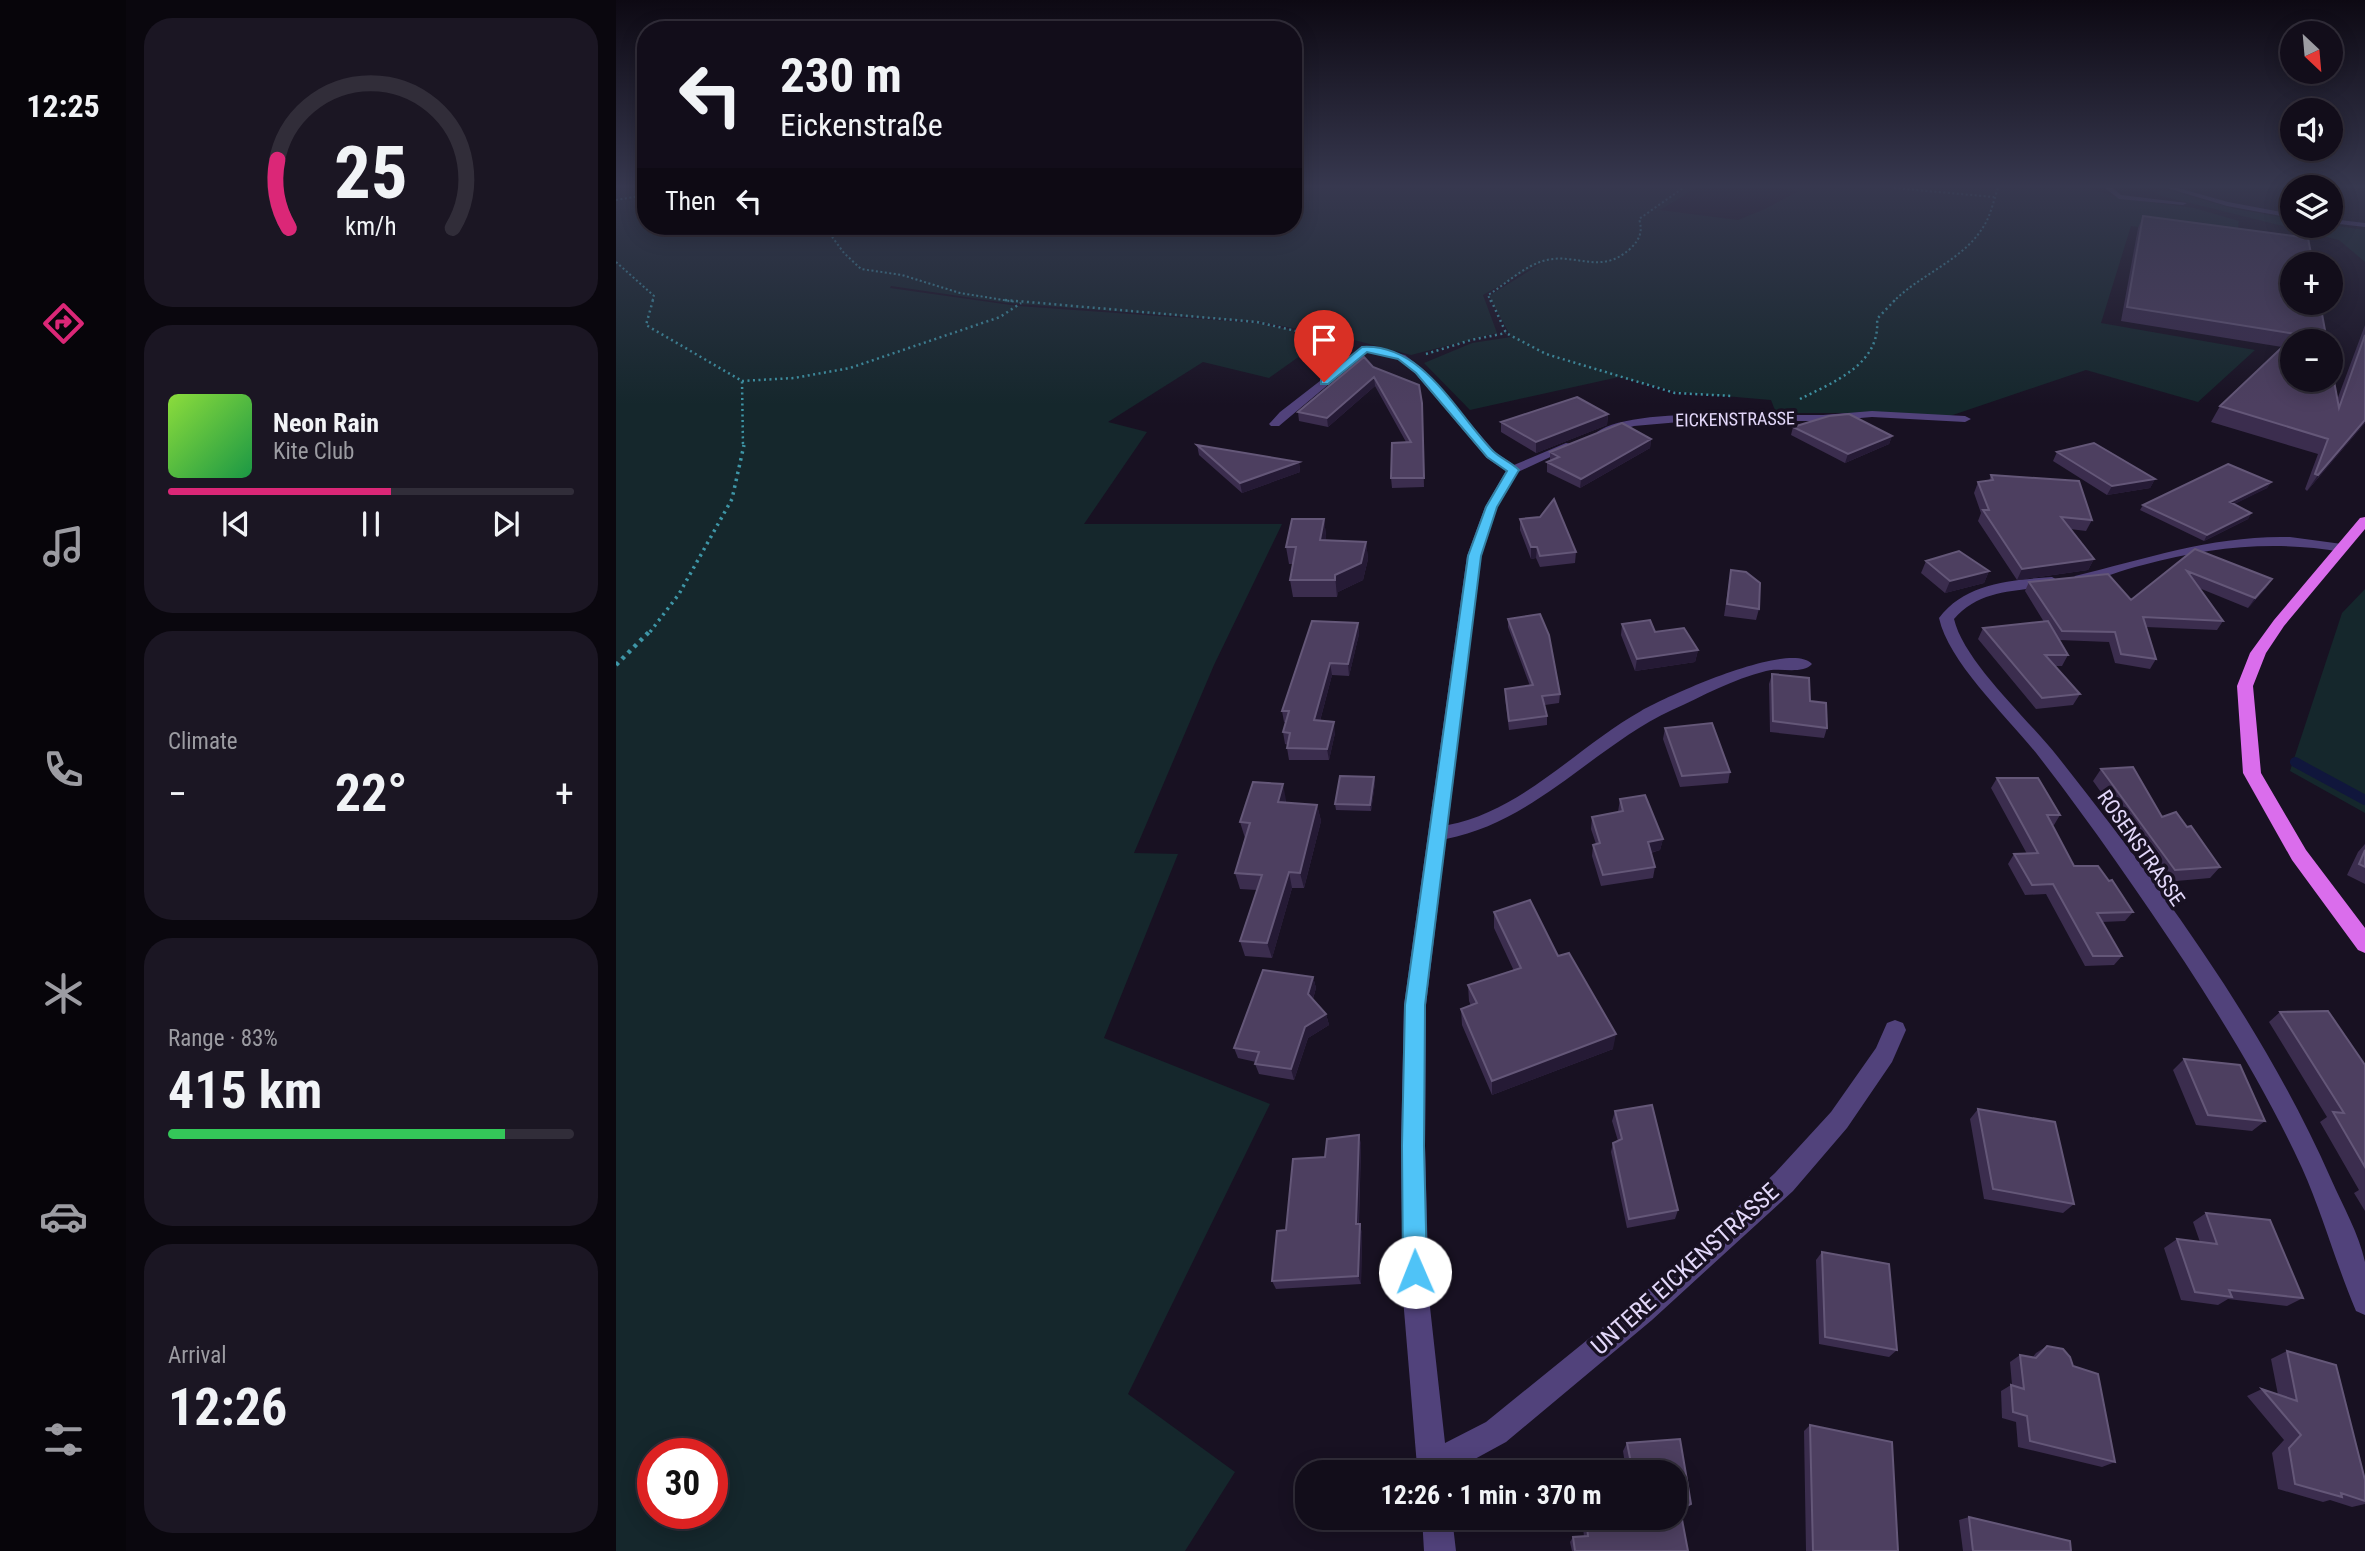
<!DOCTYPE html>
<meta charset="utf-8">
<style>
:root{--surface:#120d1a;--page:#1b1623;--text:#f1f3f6;--muted:#9c9ca2;--line:#312d39;--accent:#db2777}
body{margin:0;font-family:"Roboto Condensed",sans-serif;background:var(--page);color:var(--text);height:100vh;display:flex;flex-direction:column;font-size:26px;white-space:nowrap}
*{box-sizing:border-box;margin:0}
p{font-size:23px;color:var(--muted)}
.icon{flex:none;width:38px;height:38px;fill:none;stroke:currentColor;stroke-width:2;stroke-linecap:round;stroke-linejoin:round}
.map{position:relative;flex:1;overflow:hidden}
.panel{display:flex;flex-direction:column;gap:18px;padding:18px;background:#0a070e;width:490px}
.panel>*{flex:none}
.top-card{position:absolute;left:21px;top:21px;width:665px;height:214px;border-radius:28px;box-shadow:0 4px 18px #0003,0 0 0 2px var(--line);background:#120d1a;color:var(--text);overflow:hidden}
.needle{width:46px;rotate:154deg}
.buttons{position:absolute;left:1664px;top:21px;display:grid;gap:14px}
.buttons a{display:grid;place-items:center;width:63px;height:63px;border-radius:50%;background:var(--surface);box-shadow:0 4px 18px #0003,0 0 0 2px var(--line);font-size:35px}
.speed{position:absolute;left:21px;top:1438px;display:flex;gap:14px;font-size:35px;font-weight:700;text-align:center}
.speed>*{display:grid;place-content:center;width:91px;height:91px;border-radius:50%;background:var(--surface);box-shadow:0 4px 18px #0003,0 0 0 2px var(--line);line-height:1}
.speed .limit{border:10px solid #d22;background:#fff;color:#111}
.pin{position:absolute;display:grid;place-items:center;width:60px;height:60px;color:#fff;margin:-72px -30px;border-radius:50% 50% 50% 0;rotate:-45deg;box-shadow:0 0 7px #0007}
.pin .icon{rotate:45deg}
.me{position:absolute;width:77px;margin:-38px;rotate:359deg;stroke-linejoin:round;filter:drop-shadow(0 0 5px #0008)}
.turn{display:flex;align-items:center;gap:24px;height:147px;padding:0 28px;font-size:32px}
.turn .icon{width:91px;height:91px;stroke-width:2.5}
.turn b{display:block;font-size:49px;line-height:60px}
.then{display:flex;align-items:center;height:66px;padding:0 28px;background:#0003;gap:14px;font-size:26px}
.big{font-size:52px;font-weight:700;line-height:1.1}
.panel .card{flex:1;display:flex;flex-direction:column;justify-content:center;gap:10px;min-width:0;padding:0 24px;border-radius:28px;background:var(--page)}
.panel .dial{align-items:center;gap:0}
.dial svg{height:182px;overflow:visible;fill:none;stroke:var(--line);stroke-width:7;stroke-linecap:round;text-anchor:middle}
.dial text{fill:var(--text);stroke:none}
.song{display:flex;align-items:center;gap:21px}
.cover{width:84px;height:84px;border-radius:10px;background:linear-gradient(135deg,hsl(90 70% 55%),hsl(140 70% 35%))}
.played{height:7px;border-radius:4px;background:linear-gradient(90deg,var(--accent) 55%,var(--line) 55%)}
.keys{display:flex;justify-content:space-around;direction:ltr}
.heat{display:flex;justify-content:space-between;align-items:center;font-size:38px;direction:ltr}
.charge{height:10px;border-radius:5px;background:linear-gradient(90deg,#34c759 83%,var(--line) 0)}
.trip{position:absolute;left:679px;top:1460px;width:392px;height:70px;border-radius:28px;background:var(--surface);box-shadow:0 4px 18px #0003,0 0 0 2px var(--line);font-weight:700;line-height:70px;text-align:center}
main{display:flex;flex:1;min-height:0}
.menu{display:flex;flex-direction:column;width:126px;justify-content:space-around;align-items:center;background:#07050a;color:var(--muted)}
.menu .icon{width:49px;height:49px}
.menu .selected{color:var(--accent)}
.menu b{font-size:32px;color:var(--text)}
.map>svg:first-child{display:block}
</style>
<main>
<nav class="menu">
<b>12:25</b>
<svg class="icon selected" aria-label="directions" viewBox="0 0 24 24"><path d="M12 3l9 9-9 9-9-9zM9 14v-3h6M13 9l2 2-2 2"/></svg>
<svg class="icon" aria-label="music" viewBox="0 0 24 24"><path d="M9 18V5l10-2v13"/><circle cx="6" cy="18" r="3"/><circle cx="16" cy="16" r="3"/></svg>
<svg class="icon" aria-label="phone" viewBox="0 0 24 24"><path d="M5 4h4l2 5-3 2q2 4 5 5l2-3 5 2v4C11 20 4 13 5 4z"/></svg>
<svg class="icon" aria-label="climate" viewBox="0 0 24 24"><path d="M12 3v18M4 7l16 10M4 17L20 7"/></svg>
<svg class="icon" aria-label="car" viewBox="0 0 24 24"><path d="M5 17H2v-5l4-1 3-4h7l3 4 3 1v5h-3M9 17h6M6 11h13"/><circle cx="7" cy="17" r="2"/><circle cx="17" cy="17" r="2"/></svg>
<svg class="icon" aria-label="filters" viewBox="0 0 24 24"><path d="M4 7h16M4 17h16"/><circle cx="9" cy="7" r="2"/><circle cx="15" cy="17" r="2"/></svg>
</nav>
<section class="panel">
<div class="card dial"><svg viewBox="0 0 100 80">
<path d="M14 69A42 42 0 1 1 86 69"/>
<path d="M14 69A42 42 0 0 1 9 39" stroke="#db2777"/>
<text x="50" y="56" font-size="32" font-weight="700">25</text>
<text x="50" y="72" font-size="11">km/h</text>
</svg></div>
<div class="card">
<div class="song"><i class="cover"></i><div><b>Neon Rain</b><p>Kite Club</p></div></div>
<div class="played"></div>
<div class="keys"><svg class="icon" aria-label="previous" viewBox="0 0 24 24"><path d="M18 5L8 12l10 7zM5 5v14"/></svg><svg class="icon" aria-label="pause" viewBox="0 0 24 24"><path d="M8 5v14M16 5v14"/></svg><svg class="icon" aria-label="next" viewBox="0 0 24 24"><path d="M6 5l10 7-10 7zM19 5v14"/></svg></div>
</div>
<div class="card"><p>Climate</p>
<div class="heat"><a>−</a><b class="big">22°</b><a>+</a></div>
</div>
<div class="card"><p>Range · 83%</p><b class="big">415 km</b><div class="charge"></div></div>
<div class="card"><p>Arrival</p><b class="big">12:26</b></div>
</section>
<div class="map">
<svg width="1749" height="1551" viewBox="0 0 1749 1551">
<rect width="100%" height="100%" fill="#181122"/>
<!-- green -->
<path fill="#15272c" fill-rule="evenodd" d="M0,188H30V226H677V188H1080L1044,210L1122,220L1149,209L1183,191L1162,188H1471L1504,198L1578,208L1623,221L1620,240L1515,226L1485,323L1639,350L1582,402L1470,370L1325,419L1259,413H1160L1155,400L1061,392L1003,377L854,410L808,363L856,343L895,337L873,296L930,260L867,295L881,333L795,355L723,336L643,322L391,303L275,286L274,288L402,306L642,323L714,338L698,346L653,378L587,362L492,422L531,432L468,524H666L598,665L518,853L562,854L488,1038L654,1104L512,1394L619,1472L569,1551H0ZM37,1454H96V1514H37Z
M1543,191H1555L1619,209L1676,219V226L1715,225L1749,230V262L1723,240L1546,196L1540,193Z
M1749,589V813L1674,771L1726,613Z"/>
<g fill="none" stroke-linecap="round" stroke-linejoin="round">
<!-- stream -->
<path stroke="#10163c" stroke-width="10" d="M1679,762L1749,800"/>
<!-- path-far3 -->
<path stroke="#3e96a7" stroke-width="2" stroke-dasharray="2 2.5" stroke-linecap="butt" d="M1278,188L1378,197
M0,200L30,195
M208,226L228,253L245,269L286,275L344,293L400,302
M0,262L38,296L36,302
M875,302L872,295C890,284 907,267 927,261C959,251 984,277 1015,248C1024,239 1027,231 1023,219L1067,188
M1277,302C1304,274 1349,260 1369,224C1375,214 1378,199 1382,188"/>
<!-- path-far2 -->
<path stroke="#3e96a7" stroke-width="2.5" stroke-dasharray="2 3.5" stroke-linecap="butt" d="M37,300L30,325L126,381L127,447
M389,300L641,322L728,342
M875,300L890,333L930,354L1059,393L1116,396
M810,354L855,340L890,333
M126,381L178,378L234,368L384,317L405,303
M1184,399C1218,382 1265,364 1261,319L1279,300"/>
<!-- path-far1 -->
<path stroke="#3e96a7" stroke-width="3.5" stroke-dasharray="2.5 4.5" stroke-linecap="butt" d="M34,632L63,594L116,499L128,445"/>
<!-- path -->
<path stroke="#3e96a7" stroke-width="4.5" stroke-dasharray="3.5 5" stroke-linecap="butt" d="M0,665L35,630"/>
<!-- minor -->
<path fill="#51427b" fill-rule="evenodd" d="M1489,188H1497L1505,195L1571,203L1567,205L1503,199Z
M1551,188H1562L1612,202L1676,214V218L1611,206Z
M1715,219L1749,223V227L1715,223Z
M749,346L789,355L807,369L879,452L898,465L950,443L960,445L902,472L881,507L865,556L832,825C906,811 961,747 1025,711C1051,696 1174,640 1196,664C1186,675 1163,667 1150,671C1117,679 1087,696 1056,710C977,747 919,822 830,839L810,1005L809,1146L813,1298L829,1443L870,1422L1018,1302L1159,1173L1215,1112L1260,1048L1271,1023L1279,1020L1287,1023L1290,1030L1276,1062L1231,1128L1177,1191L1036,1320L890,1442L835,1472H802L801,1466L787,1298L785,1146L788,1005L851,556L869,507L890,471L871,458L799,373L782,359L751,352L663,426H655L653,424L664,412Z
M1256,411L1349,416L1355,419L1349,422L1256,417L1209,421H1075L1018,426L987,435L981,432C1015,406 1160,416 1207,415C1223,414 1240,412 1256,411Z
M1674,537L1726,544L1733,548L1726,552C1658,540 1594,547 1527,565C1506,570 1485,579 1464,583L1457,579L1459,576C1532,558 1599,535 1674,537Z
M1436,577L1443,581L1441,584C1403,593 1366,587 1338,619C1348,662 1413,720 1442,757C1545,887 1648,1027 1715,1179C1727,1206 1743,1234 1749,1262C1749,1279 1749,1299 1749,1315L1740,1311C1720,1264 1707,1215 1686,1168C1653,1096 1611,1027 1568,961C1522,892 1475,824 1424,758C1395,720 1333,664 1323,618C1349,583 1395,580 1436,577Z
M806,1517H836L840,1551H808Z"/>
<!-- major -->
<path fill="#da6dec" fill-rule="evenodd" d="M1749,517V529L1668,626L1650,653L1637,686L1645,773L1690,850L1749,928V953L1742,950L1676,860L1627,773L1621,686L1634,653L1658,620L1744,518Z"/>
</g>
<!-- wall -->
<path fill="#3b2d4e" d="M1527,216L1692,238L1721,400L1749,325V423L1691,491L1689,489L1702,454L1595,422L1604,406L1666,347L1505,321L1522,228Z
M757,367L806,403L808,487L776,488L775,478L790,442L759,386L712,427L683,421L682,412Z
M992,414L991,425L920,453L885,432V422Z
M1177,427L1276,436L1273,444L1229,463L1175,435Z
M1035,439L1034,448L964,488L931,472V462L934,461V452Z
M581,445L683,462L684,472L626,493L583,455Z
M1441,452L1539,479L1534,488L1491,495L1437,461Z
M1375,475L1476,520L1470,531L1454,529L1478,559L1472,570L1401,580L1362,521L1365,513L1358,493L1362,482L1373,481Z
M1655,482L1651,488L1618,504L1635,513L1632,519L1588,541L1524,510L1527,505Z
M708,519L710,536L709,541L750,542L752,559L747,580L722,592L721,597H677L674,580L677,564H673L670,547Z
M904,519L960,552L959,563L924,567L920,558L915,559L904,530Z
M1579,549L1656,579L1650,588L1632,608L1583,588L1607,621L1601,630L1530,627L1540,659L1534,669L1499,663L1493,642L1443,640L1452,655L1446,666H1439L1464,694L1457,705L1420,709L1362,639L1367,628L1428,622L1409,591L1413,582L1515,600Z
M1310,561L1373,571L1368,583L1329,593L1305,573Z
M1115,570L1143,609L1140,620L1108,616Z
M892,619L944,694L943,703L929,705L931,716V725L893,730L889,698V689L914,686L892,627Z
M742,623L743,634L733,676L716,675L704,721L719,733L713,760H673L671,748L672,745L669,744L667,732L670,722H668L666,711Z
M1006,624L1039,632L1082,650L1079,662L1019,671L1005,635Z
M1156,674L1194,701L1211,728L1208,738L1154,732L1153,684Z
M1049,728L1114,772L1112,783L1064,787L1047,739Z
M1485,769L1546,817L1571,827L1604,867L1594,878L1549,882L1477,781Z
M758,777L759,783L755,811L720,810L719,804Z
M1381,778L1444,815L1438,825H1436L1458,866L1493,881L1517,912L1509,921L1486,922L1506,956L1498,965L1469,966L1430,894L1409,895L1392,864L1398,854H1411L1375,788Z
M1004,799L1047,839L1044,850L1035,853L1039,867L1037,878L985,886L976,856L977,845L980,844L975,829L976,817L1002,812Z
M670,800V803L701,805L705,821L688,888H676L656,958L629,956L624,941L641,890L624,889L619,873L629,838L624,822Z
M1749,844V884L1731,875L1742,852Z
M878,912L942,956L997,1049L876,1095L846,1025L845,1009L855,1006L853,1001L852,985L898,971L878,928Z
M697,977L700,988L697,999L710,1014L713,1025L692,1038L678,1080L643,1074L639,1064L640,1062L622,1058L618,1048Z
M1664,1012L1749,1065V1211L1738,1193L1743,1190L1704,1122L1711,1117L1653,1022Z
M1568,1059L1649,1121L1636,1131L1580,1125L1557,1070Z
M1362,1109L1458,1204L1447,1213L1368,1199L1354,1119Z
M999,1111L1062,1210L1059,1219L1011,1228L995,1152L997,1143L1002,1141L996,1121Z
M743,1135L745,1145L743,1224L746,1233L745,1284L660,1289L656,1281L670,1230L709,1157Z
M1590,1213L1687,1298L1671,1306L1612,1299L1602,1305L1565,1300L1548,1248L1561,1239L1584,1242L1577,1222Z
M1206,1252L1281,1350L1273,1357L1203,1344L1200,1260Z
M1431,1346L1457,1366L1499,1462L1486,1467L1402,1447L1400,1422L1386,1418L1385,1391L1395,1385H1396L1394,1362L1404,1355L1416,1358L1420,1353Z
M1671,1351L1749,1480V1504L1736,1507L1714,1500L1707,1502L1662,1489L1656,1453L1668,1440L1631,1396L1646,1389L1662,1395L1655,1359Z
M1194,1425L1282,1551H1190L1188,1431Z
M1064,1439L1075,1504L1069,1511L1065,1513L1072,1551H956L954,1542L957,1537H968L966,1517H1059V1472H964V1470L1009,1464L1007,1451L1011,1443Z
M1353,1517L1455,1551H1347L1343,1520Z"/>
<!-- shaded-wall -->
<path fill="#251a35" d="M758,377L759,386L712,427L711,418Z
M992,414L991,425L920,453V442Z
M1749,420V423L1691,491L1702,475Z
M1276,436L1273,444L1229,463L1232,454Z
M1035,439L1034,448L964,488L965,479Z
M683,462L684,472L626,493L624,483Z
M1539,479L1534,488L1491,495L1496,486Z
M1655,482L1651,488L1611,508L1614,502Z
M1635,513L1632,519L1588,541L1591,535Z
M708,519L710,536L707,557L704,540Z
M750,542L752,559L747,580L722,592L721,597L719,575Z
M915,547H921L920,558L915,559Z
M1478,559L1472,570L1401,580L1406,569Z
M1373,571L1368,583L1329,593L1334,581Z
M1656,579L1650,588L1632,608L1639,598Z
M742,623L743,634L733,676L732,664Z
M1082,650L1079,662L1019,671L1021,659Z
M714,663L716,675L701,732L698,720Z
M718,722L719,733L713,760L711,749Z
M758,777L759,783L755,811L754,805Z
M667,784L670,800L666,818L662,802Z
M701,805L705,821L688,888L684,873Z
M1047,839L1044,850L1029,854L1032,842Z
M673,872L676,888L656,958L651,943Z
M697,977L700,988L695,1005L692,994Z
M710,1014L713,1025L692,1038L678,1080L675,1069L689,1027Z
M1000,1034L997,1049L876,1095V1081Z
M743,1135L745,1145L742,1233L740,1224Z
M744,1224L746,1233L745,1284L742,1276Z
M1075,1504L1069,1511L1059,1515L1064,1509Z"/>
<!-- building -->
<path fill="#4d3f60" stroke="#645778" stroke-width="2" d="M1527,216L1692,238L1697,264H1676V303H1704L1711,341H1676V380H1715V365L1723,408L1749,335V420L1702,475L1699,474L1712,439L1604,406L1680,334L1511,307Z
M748,357L757,367L803,385L806,403L808,478H775L776,443L795,442L758,377L711,418L682,412Z
M961,397L992,414L920,442L885,422Z
M1233,414L1276,436L1232,454L1177,427L1213,416Z
M1006,423L1035,439L965,479L931,462L943,457L934,452Z
M1478,443L1539,479L1496,486L1441,452Z
M581,445L683,462L624,483Z
M1612,464L1655,482L1614,502L1635,513L1591,535L1527,505Z
M1375,475L1463,481L1476,520L1445,517L1478,559L1406,569L1367,510H1373L1362,482L1377,480Z
M938,499L960,552L924,556L921,547H915L904,519L924,517Z
M676,519H708L704,540L750,542L745,563L719,575V580H674L680,547H670Z
M1579,549L1656,579L1639,598L1571,571L1607,621L1527,617L1540,659L1505,654L1499,632L1446,631L1413,582L1492,574L1515,600Z
M1343,551L1373,571L1334,581L1310,561Z
M1115,570L1130,572L1144,583L1143,609L1111,604Z
M924,614L933,635L944,694L926,696L931,716L893,721L889,689L917,685L892,619Z
M1034,620L1039,632L1068,628L1082,650L1021,659L1006,624Z
M696,621L742,623L732,664L714,663L698,720L718,722L711,749L671,748L674,733L667,732L673,711H666Z
M1432,621L1452,655H1429L1464,694L1426,698L1367,628Z
M1156,674L1193,678L1194,701L1210,703L1211,728L1157,721Z
M1096,723L1114,772L1066,776L1049,728Z
M1517,767L1546,817L1560,812L1571,827L1575,826L1604,867L1559,870L1485,769Z
M724,776L758,777L754,805L719,804Z
M1381,778H1422L1444,815H1431L1458,866H1482L1493,881L1496,880L1517,912L1481,913L1506,956H1477L1437,884L1416,885L1398,854L1422,853Z
M637,782L667,784L662,802L701,805L684,873L673,872L651,943L624,941L646,875L619,873L634,823L624,822Z
M1029,795L1047,839L1032,842L1039,867L987,875L977,845L984,843L976,817L1007,811L1004,799Z
M1749,850V867L1743,864Z
M914,900L942,956L953,953L1000,1034L876,1081L845,1009L861,1003L852,985L905,968L878,912Z
M647,970L697,977L692,994L710,1014L689,1027L675,1069L639,1064L643,1052L618,1048Z
M1712,1011L1749,1065V1167L1717,1112L1728,1113L1664,1012Z
M1568,1059L1624,1065L1649,1121L1592,1115Z
M1036,1105L1062,1210L1013,1219L997,1143L1006,1139L999,1111Z
M1362,1109L1439,1122L1458,1204L1377,1189Z
M743,1135L740,1224H744L742,1276L656,1281L661,1231L670,1230L677,1159L709,1157L711,1139Z
M1590,1213L1654,1220L1687,1298L1613,1290L1616,1297L1579,1292L1561,1239L1601,1244Z
M1206,1252L1273,1264L1281,1350L1209,1337Z
M1431,1346L1447,1349L1454,1357L1457,1366L1482,1374L1499,1462L1414,1441L1411,1416L1397,1412L1395,1385L1408,1389L1404,1355L1420,1358Z
M1671,1351L1720,1365L1749,1480V1501L1725,1493L1726,1497L1679,1484L1673,1448L1685,1435L1646,1389L1681,1401Z
M1194,1425L1276,1442L1282,1551H1197Z
M1064,1439L1075,1504L1064,1509L1072,1551H959L957,1537L972,1536L970,1517H1059V1472H964V1470L1015,1463L1011,1443Z
M1353,1517L1454,1541L1455,1551H1357Z"/>
<!-- sky -->
<linearGradient id="sky" x2="0" y2="1"><stop stop-color="#0d0913"/><stop offset="0.46" stop-color="#37384f"/><stop offset="1" stop-color="#37384f" stop-opacity="0"/></linearGradient>
<rect width="1749" height="405" fill="url(#sky)"/>
<!-- route -->
<path fill="#4fc3f7" stroke="#337fa1" stroke-width="2" d="M746,347C807,343 840,413 877,451C884,458 895,462 903,470L881,507L865,556L809,1005L808,1146L811,1272L807,1281L799,1284L791,1281L787,1272L786,1146L789,1005L852,556L870,507L891,471L871,457L800,373L782,359L751,352L712,384H705V380Z"/>
<g text-anchor="middle" dominant-baseline="central" stroke-width="7" stroke-linejoin="round" paint-order="stroke">
<!-- far-street labels -->
<g font-size="18" fill="#e3d8fa" stroke="#181122">
<text transform="translate(1119 419) rotate(-1)">EICKENSTRASSE</text>
</g>
<!-- street labels -->
<g font-size="21" fill="#e3d8fa" stroke="#181122">
<text transform="translate(1525 848) rotate(55)">ROSENSTRASSE</text>
</g>
<!-- near-street labels -->
<g font-size="24" fill="#e3d8fa" stroke="#181122">
<text transform="translate(1069 1269) rotate(-42)">UNTERE EICKENSTRASSE</text>
</g>
</g>
</svg>
<div class="buttons">
<a><svg class="needle" viewBox="-14 -14 28 28"><path d="M0-13l5 13h-10z" fill="#e53935"/><path d="M0 13l5-13h-10z" fill="#9c9ca2"/></svg></a>
<a><svg class="icon" aria-label="sound" viewBox="0 0 24 24"><path d="M4 9h4l5-4v14l-5-4H4zM17 9q2 3 0 6"/></svg></a>
<a><svg class="icon" aria-label="layers" viewBox="0 0 24 24"><path d="M12 4l9 5-9 5-9-5zM3 14l9 5 9-5"/></svg></a>
<a>+</a>
<a>−</a>
</div>
<div class="speed"><div class="limit">30</div></div>
<div class="pin" style="left:708px;top:382px;background:#d93025"><svg class="icon" aria-label="arrive" viewBox="0 0 24 24"><path d="M6 21V4h12l-3 4 3 4H6"/></svg></div>
<svg class="me" style="left:799px;top:1272px" viewBox="-20 -20 40 40"><circle r="19" fill="#fff"/><path d="M0-13L10 11 0 6-10 11z" fill="#4fc3f7"/></svg>
<div class="trip">12:26 · 1 min · 370 m</div>
<div class="top-card">
<div class="turn"><svg class="icon" aria-label="left" viewBox="0 0 24 24"><path d="M17 20v-9H6M10 6l-5 5 5 5"/></svg><div><b>230 m</b>Eickenstraße</div></div>
<div class="then">Then<svg class="icon" aria-label="left" viewBox="0 0 24 24"><path d="M17 20v-9H6M10 6l-5 5 5 5"/></svg></div>
</div>
</div>
</main>
